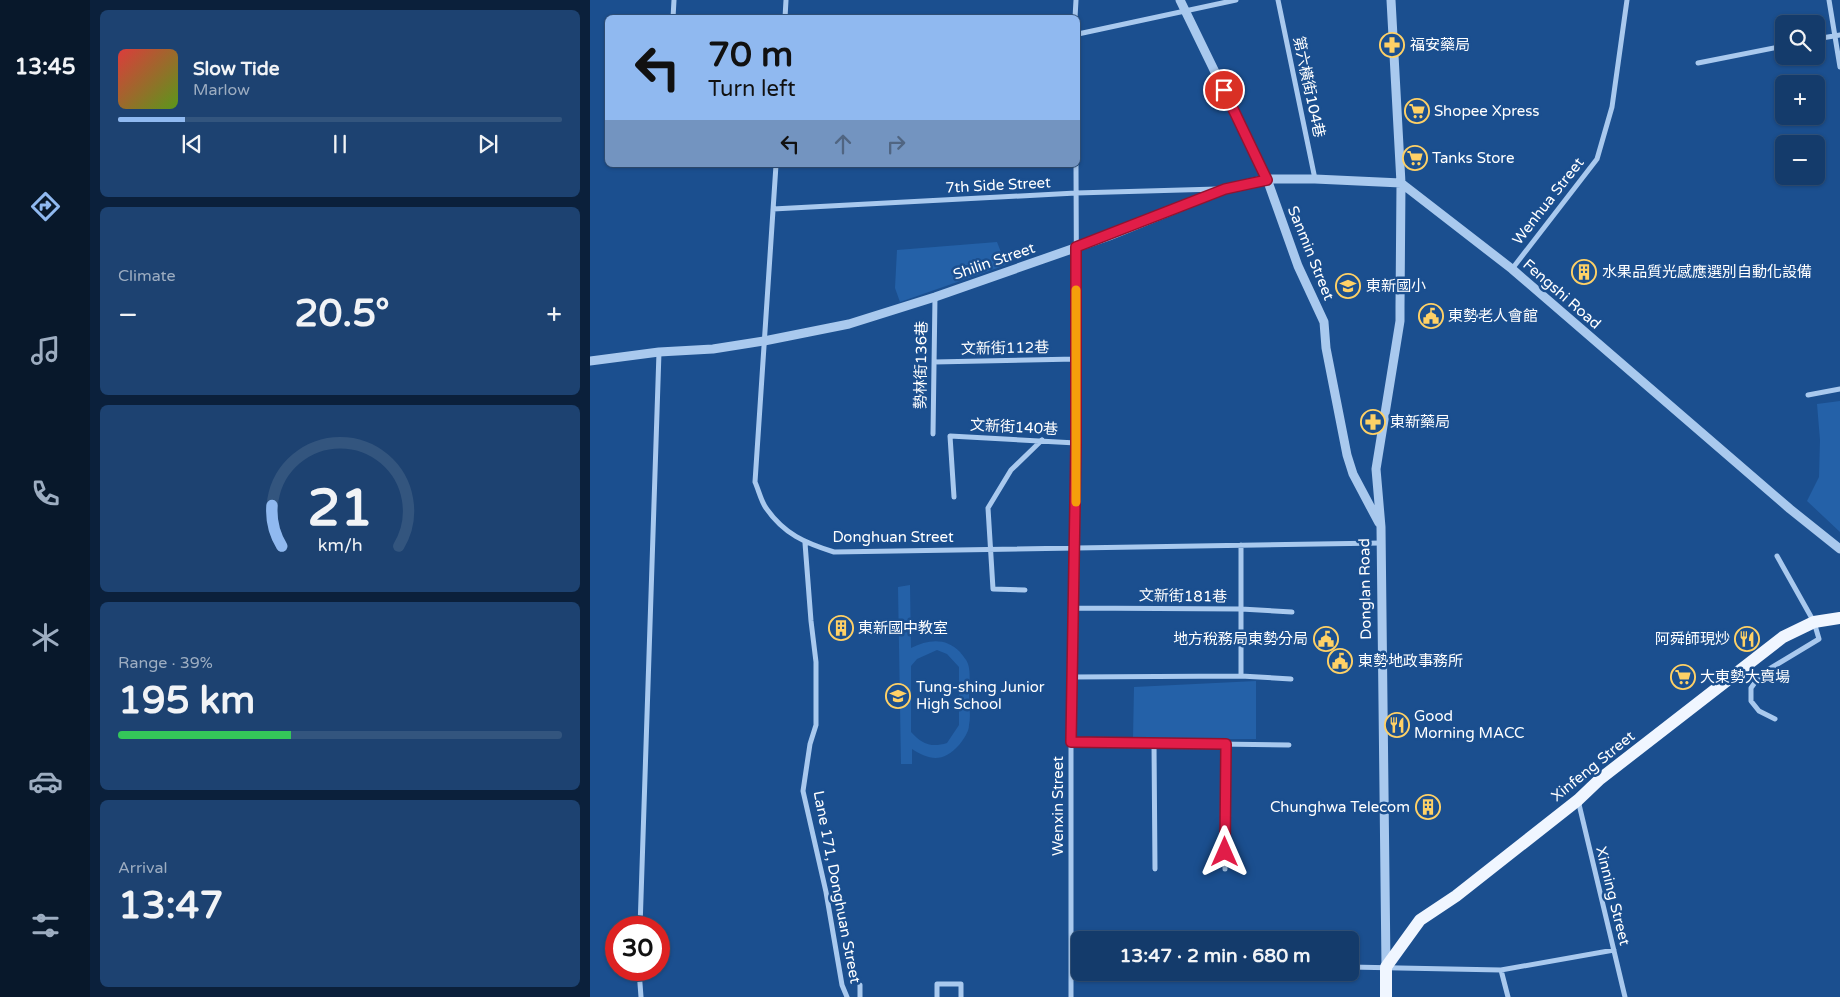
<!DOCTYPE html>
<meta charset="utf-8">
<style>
:root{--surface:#143b6b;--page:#1d4271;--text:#f1f3f6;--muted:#9dadc1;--line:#33557e;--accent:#90b9f0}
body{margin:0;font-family:"Varela Round","Noto Sans TC",sans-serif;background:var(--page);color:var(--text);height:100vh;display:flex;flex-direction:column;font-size:19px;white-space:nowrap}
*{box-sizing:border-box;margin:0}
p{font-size:16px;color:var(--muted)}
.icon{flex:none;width:28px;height:28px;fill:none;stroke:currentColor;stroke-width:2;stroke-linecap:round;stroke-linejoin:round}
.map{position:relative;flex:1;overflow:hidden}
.panel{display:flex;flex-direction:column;gap:10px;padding:10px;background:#0b203b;width:500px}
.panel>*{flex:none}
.guide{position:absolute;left:15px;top:15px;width:475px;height:152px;border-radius:8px;box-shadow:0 1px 4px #0004,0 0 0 1px var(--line);background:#90b9f0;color:#111;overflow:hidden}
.tools{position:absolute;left:1185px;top:15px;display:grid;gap:10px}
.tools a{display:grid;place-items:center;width:50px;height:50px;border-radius:8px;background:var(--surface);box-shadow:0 1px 4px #0004,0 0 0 1px var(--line);font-size:25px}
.speed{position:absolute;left:15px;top:916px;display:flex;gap:10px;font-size:25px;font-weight:700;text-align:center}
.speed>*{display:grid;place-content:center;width:65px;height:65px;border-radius:50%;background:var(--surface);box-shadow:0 1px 4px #0004,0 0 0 1px var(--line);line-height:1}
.speed .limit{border:8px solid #d22;background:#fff;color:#111}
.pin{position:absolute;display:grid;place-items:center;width:42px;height:42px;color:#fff;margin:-21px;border:2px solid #fff;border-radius:50%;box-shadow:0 1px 5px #0007}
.me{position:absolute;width:55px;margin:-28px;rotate:0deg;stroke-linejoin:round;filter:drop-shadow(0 0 4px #0008)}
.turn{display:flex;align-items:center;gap:18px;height:105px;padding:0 20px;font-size:22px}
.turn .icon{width:65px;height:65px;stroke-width:2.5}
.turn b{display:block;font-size:35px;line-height:42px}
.lanes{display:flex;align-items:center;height:48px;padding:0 20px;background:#0003;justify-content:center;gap:25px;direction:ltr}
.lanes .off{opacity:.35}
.big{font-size:38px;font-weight:700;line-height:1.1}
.panel .widget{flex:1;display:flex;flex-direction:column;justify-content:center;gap:8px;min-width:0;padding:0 18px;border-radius:8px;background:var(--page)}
.panel .dial{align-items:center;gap:0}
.dial svg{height:130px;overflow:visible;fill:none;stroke:var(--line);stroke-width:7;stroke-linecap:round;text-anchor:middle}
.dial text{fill:var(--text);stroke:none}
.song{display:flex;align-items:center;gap:15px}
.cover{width:60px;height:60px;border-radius:8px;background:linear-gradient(135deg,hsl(0 70% 55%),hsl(90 70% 35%))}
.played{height:5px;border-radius:2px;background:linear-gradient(90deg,var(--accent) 15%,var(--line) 15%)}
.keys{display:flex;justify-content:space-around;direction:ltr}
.heat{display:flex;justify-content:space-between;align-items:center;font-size:28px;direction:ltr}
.charge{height:8px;border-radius:4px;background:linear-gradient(90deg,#34c759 39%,var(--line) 0)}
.trip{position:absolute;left:481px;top:931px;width:288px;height:50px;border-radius:8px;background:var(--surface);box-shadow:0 1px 4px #0004,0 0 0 1px var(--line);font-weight:700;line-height:50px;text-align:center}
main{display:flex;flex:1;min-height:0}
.menu{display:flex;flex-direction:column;width:90px;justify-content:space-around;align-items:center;background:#08182b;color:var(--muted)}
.menu .icon{width:35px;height:35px}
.menu .active{color:var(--accent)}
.menu b{font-size:22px;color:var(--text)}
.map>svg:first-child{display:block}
</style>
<main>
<nav class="menu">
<b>13:45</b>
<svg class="icon active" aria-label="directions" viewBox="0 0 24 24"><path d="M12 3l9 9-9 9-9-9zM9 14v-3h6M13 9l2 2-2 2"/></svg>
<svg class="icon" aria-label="music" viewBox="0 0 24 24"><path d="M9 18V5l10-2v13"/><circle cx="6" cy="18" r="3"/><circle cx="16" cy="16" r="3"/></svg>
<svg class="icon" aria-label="phone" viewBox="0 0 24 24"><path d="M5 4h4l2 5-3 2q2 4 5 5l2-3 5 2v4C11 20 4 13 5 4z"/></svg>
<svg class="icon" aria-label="climate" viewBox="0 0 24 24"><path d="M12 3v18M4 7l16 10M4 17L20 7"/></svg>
<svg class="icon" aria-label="car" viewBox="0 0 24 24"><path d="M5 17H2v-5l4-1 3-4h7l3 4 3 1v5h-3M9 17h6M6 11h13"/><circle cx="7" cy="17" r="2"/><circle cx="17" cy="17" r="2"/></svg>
<svg class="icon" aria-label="filters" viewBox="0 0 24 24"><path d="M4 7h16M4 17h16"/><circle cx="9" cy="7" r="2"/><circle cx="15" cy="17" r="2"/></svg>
</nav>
<section class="panel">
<div class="widget">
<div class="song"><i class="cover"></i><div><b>Slow Tide</b><p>Marlow</p></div></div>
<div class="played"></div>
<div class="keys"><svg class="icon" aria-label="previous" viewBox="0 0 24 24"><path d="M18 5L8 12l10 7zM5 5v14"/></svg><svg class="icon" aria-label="pause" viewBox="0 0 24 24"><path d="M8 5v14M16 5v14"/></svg><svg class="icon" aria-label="next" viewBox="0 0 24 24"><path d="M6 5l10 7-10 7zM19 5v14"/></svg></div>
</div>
<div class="widget"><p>Climate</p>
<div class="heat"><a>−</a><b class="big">20.5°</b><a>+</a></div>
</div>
<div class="widget dial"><svg viewBox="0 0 100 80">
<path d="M14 69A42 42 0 1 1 86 69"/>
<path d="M14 69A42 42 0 0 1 8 44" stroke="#90b9f0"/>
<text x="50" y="56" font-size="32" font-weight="700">21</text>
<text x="50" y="72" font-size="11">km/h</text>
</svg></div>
<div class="widget"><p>Range · 39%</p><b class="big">195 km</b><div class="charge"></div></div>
<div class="widget"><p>Arrival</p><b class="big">13:47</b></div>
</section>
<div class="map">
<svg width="1250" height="997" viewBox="0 0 1250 997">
<rect width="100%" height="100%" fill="#1b4f8f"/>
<!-- green -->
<path fill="#2461a8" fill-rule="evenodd" d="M407,242L416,265L310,302L305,288L307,250Z
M1250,401V532L1217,501L1229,477L1230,440L1227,404Z
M320,585L321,648C338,640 355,637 370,652C372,655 377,660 378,664C381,673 379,686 379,695C379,705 381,716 379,725C379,732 373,740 369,745C354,762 340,761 322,749V764H311L308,587ZM347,650L357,654L369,667V725L357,743C341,748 332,744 321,732V666L327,659Z
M666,681V739H543L544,687Z"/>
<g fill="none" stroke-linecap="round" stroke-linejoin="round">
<!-- minor -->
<path stroke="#a9c9ee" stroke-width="5" d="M688,0L725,179
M1239,0L1250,67
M83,18L84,0
M195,18L196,0
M485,18L486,0
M488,34L646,0
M1226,39L1250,35
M1108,63L1194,46
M186,165L165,482C169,491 171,501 176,508C194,534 215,543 244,552L791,543
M183,209L486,193L627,189
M922,269L1007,159L1022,107L1037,0
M344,362L486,359
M1218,395L1250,389
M343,434L345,297
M364,497L360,436L486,443
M215,543L221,621L226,662V725L220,744L213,791L236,892L252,985L257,997
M435,590L403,589L398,508L421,470L452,440
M484,608L651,609L702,612
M651,676V545
M483,677L651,676L701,679
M1185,719L1169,711L1161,701V688L1171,674L1229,639L1224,622L1187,556
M481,742L699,745
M564,743L565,869
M988,800L1035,997
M635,869V744
M50,928L69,352
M760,967L911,970L1024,950
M482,969H490
M49,970L51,997
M911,970L918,997
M270,997V985
M347,997V984H371V997
M481,997V742L487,413L486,165"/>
<!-- tertiary -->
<path stroke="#a9c9ee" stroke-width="9" d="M590,0L677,179L708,266L734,322L736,348L757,455L763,474L789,523
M811,183L922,269L1200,509L1250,549
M0,361L69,352L123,349L174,341L259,324L345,297L519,236L635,189L677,179H725L811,183
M796,967L791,527L786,469L810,321V307L811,183L801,0"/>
<!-- primary -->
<path stroke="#f0f6ff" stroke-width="12" d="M796,997V967L830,920L866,896L988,800L1010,779L1193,637L1224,622L1250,618"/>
</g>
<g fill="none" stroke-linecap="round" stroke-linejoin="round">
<defs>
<path id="route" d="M634,90L677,180L635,189L486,247V444L481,742L636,744L635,852"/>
</defs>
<!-- route casing -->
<use href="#route" stroke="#92132f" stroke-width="12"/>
<!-- route -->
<use href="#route" stroke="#e11d48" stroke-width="9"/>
<!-- slow -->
<path stroke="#f59e0b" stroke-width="9" d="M486,502V290"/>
</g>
<!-- icons -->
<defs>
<symbol id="pharmacy-ring" viewBox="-11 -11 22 22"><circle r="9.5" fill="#1b4f8f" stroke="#ffd166" stroke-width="1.5"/><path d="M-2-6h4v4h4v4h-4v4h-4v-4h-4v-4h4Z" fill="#ffd166"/></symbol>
<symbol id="supermarket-ring" viewBox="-11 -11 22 22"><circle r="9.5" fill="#1b4f8f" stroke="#ffd166" stroke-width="1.5"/><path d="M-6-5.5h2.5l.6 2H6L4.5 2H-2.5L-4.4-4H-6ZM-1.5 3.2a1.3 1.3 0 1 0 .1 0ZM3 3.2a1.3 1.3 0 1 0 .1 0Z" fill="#ffd166"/></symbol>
<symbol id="building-ring" viewBox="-11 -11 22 22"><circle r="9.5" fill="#1b4f8f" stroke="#ffd166" stroke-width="1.5"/><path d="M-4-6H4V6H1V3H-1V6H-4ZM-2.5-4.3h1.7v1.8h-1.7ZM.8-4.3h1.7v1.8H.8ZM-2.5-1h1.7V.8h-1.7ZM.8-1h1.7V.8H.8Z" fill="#ffd166"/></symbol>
<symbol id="school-ring" viewBox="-11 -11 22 22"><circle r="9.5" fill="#1b4f8f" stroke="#ffd166" stroke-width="1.5"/><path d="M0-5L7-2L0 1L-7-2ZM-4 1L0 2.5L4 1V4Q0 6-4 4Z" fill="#ffd166"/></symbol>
<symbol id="civic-ring" viewBox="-11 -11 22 22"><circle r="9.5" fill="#1b4f8f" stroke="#ffd166" stroke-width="1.5"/><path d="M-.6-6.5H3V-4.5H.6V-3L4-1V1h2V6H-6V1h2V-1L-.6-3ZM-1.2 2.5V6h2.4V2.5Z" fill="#ffd166"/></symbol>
<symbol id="restaurant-ring" viewBox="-11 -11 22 22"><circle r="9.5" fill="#1b4f8f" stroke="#ffd166" stroke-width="1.5"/><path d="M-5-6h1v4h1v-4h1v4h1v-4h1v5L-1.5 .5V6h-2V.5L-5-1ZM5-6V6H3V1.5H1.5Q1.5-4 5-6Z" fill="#ffd166"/></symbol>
</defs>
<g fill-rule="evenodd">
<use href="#pharmacy-ring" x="788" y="31" width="28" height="28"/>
<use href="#supermarket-ring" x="813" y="97" width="28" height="28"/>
<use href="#supermarket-ring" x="811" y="144" width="28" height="28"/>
<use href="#building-ring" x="980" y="258" width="28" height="28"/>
<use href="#school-ring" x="744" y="272" width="28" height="28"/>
<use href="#civic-ring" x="827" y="302" width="28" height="28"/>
<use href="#pharmacy-ring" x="769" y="408" width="28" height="28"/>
<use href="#building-ring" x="237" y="614" width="28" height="28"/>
<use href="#civic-ring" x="722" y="625" width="28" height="28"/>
<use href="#restaurant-ring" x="1143" y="625" width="28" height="28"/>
<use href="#civic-ring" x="736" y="647" width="28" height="28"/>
<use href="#supermarket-ring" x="1079" y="663" width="28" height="28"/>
<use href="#school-ring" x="294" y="682" width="28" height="28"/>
<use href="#restaurant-ring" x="793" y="711" width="28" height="28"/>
<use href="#building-ring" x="824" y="793" width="28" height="28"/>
</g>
<g text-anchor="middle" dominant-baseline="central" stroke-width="5" stroke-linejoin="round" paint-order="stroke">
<!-- poi labels -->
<g font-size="15" fill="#fff" stroke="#1b4f8f" text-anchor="start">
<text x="820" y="45">福安藥局</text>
<text x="844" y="111">Shopee Xpress</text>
<text x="842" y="158">Tanks Store</text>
<text x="1012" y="272">水果品質光感應選別自動化設備</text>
<text x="776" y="286">東新國小</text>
<text x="858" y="316">東勢老人會館</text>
<text x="800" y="422">東新藥局</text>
<text x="268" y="628">東新國中教室</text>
<text x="718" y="639" text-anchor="end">地方稅務局東勢分局</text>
<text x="1140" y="639" text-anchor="end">阿舜師現炒</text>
<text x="768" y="661">東勢地政事務所</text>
<text x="1110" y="677">大東勢大賣場</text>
<text x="326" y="687">Tung-shing Junior<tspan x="326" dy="17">High School</tspan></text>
<text x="824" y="716">Good<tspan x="824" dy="17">Morning MACC</tspan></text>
<text x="820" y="807" text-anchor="end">Chunghwa Telecom</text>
</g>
<!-- street labels -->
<g font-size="15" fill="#fff" stroke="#1b4f8f">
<text transform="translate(719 87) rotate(78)">第六橫街104巷</text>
<text transform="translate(408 185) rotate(-3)">7th Side Street</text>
<text transform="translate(958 201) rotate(-52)">Wenhua Street</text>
<text transform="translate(721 253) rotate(68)">Sanmin Street</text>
<text transform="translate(404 261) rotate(-19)">Shilin Street</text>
<text transform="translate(972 294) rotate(41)">Fengshi Road</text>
<text transform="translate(415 348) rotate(-1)">文新街112巷</text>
<text transform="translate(331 365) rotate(-89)">勢林街136巷</text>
<text transform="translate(424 427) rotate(3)">文新街140巷</text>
<text x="303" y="537">Donghuan Street</text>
<text transform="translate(775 589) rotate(-91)">Donglan Road</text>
<text transform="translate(593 596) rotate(1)">文新街181巷</text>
<text transform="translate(1003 766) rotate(-39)">Xinfeng Street</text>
<text transform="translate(468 806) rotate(-90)">Wenxin Street</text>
<text transform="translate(247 887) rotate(79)">Lane 171, Donghuan Street</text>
<text transform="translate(1023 896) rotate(76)">Xinning Street</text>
</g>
</g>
</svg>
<div class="tools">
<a><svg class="icon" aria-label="search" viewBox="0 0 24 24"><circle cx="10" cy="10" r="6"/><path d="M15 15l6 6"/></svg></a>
<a>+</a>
<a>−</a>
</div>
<div class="speed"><div class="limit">30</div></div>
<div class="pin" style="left:634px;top:90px;background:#d93025"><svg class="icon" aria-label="arrive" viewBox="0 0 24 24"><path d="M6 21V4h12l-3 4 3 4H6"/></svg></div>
<svg class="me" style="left:635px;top:852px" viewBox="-20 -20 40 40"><path d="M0-17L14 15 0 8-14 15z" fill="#e11d48" stroke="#fff" stroke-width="4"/></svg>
<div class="trip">13:47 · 2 min · 680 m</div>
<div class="guide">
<div class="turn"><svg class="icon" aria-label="left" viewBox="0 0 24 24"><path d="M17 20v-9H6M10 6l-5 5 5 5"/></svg><div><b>70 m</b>Turn left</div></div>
<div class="lanes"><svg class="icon" aria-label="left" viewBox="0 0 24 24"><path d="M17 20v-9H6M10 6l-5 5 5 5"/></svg><svg class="icon off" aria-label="ahead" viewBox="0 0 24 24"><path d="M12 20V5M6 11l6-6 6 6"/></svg><svg class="icon off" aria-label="right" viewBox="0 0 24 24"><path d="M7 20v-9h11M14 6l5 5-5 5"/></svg></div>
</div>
</div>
</main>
